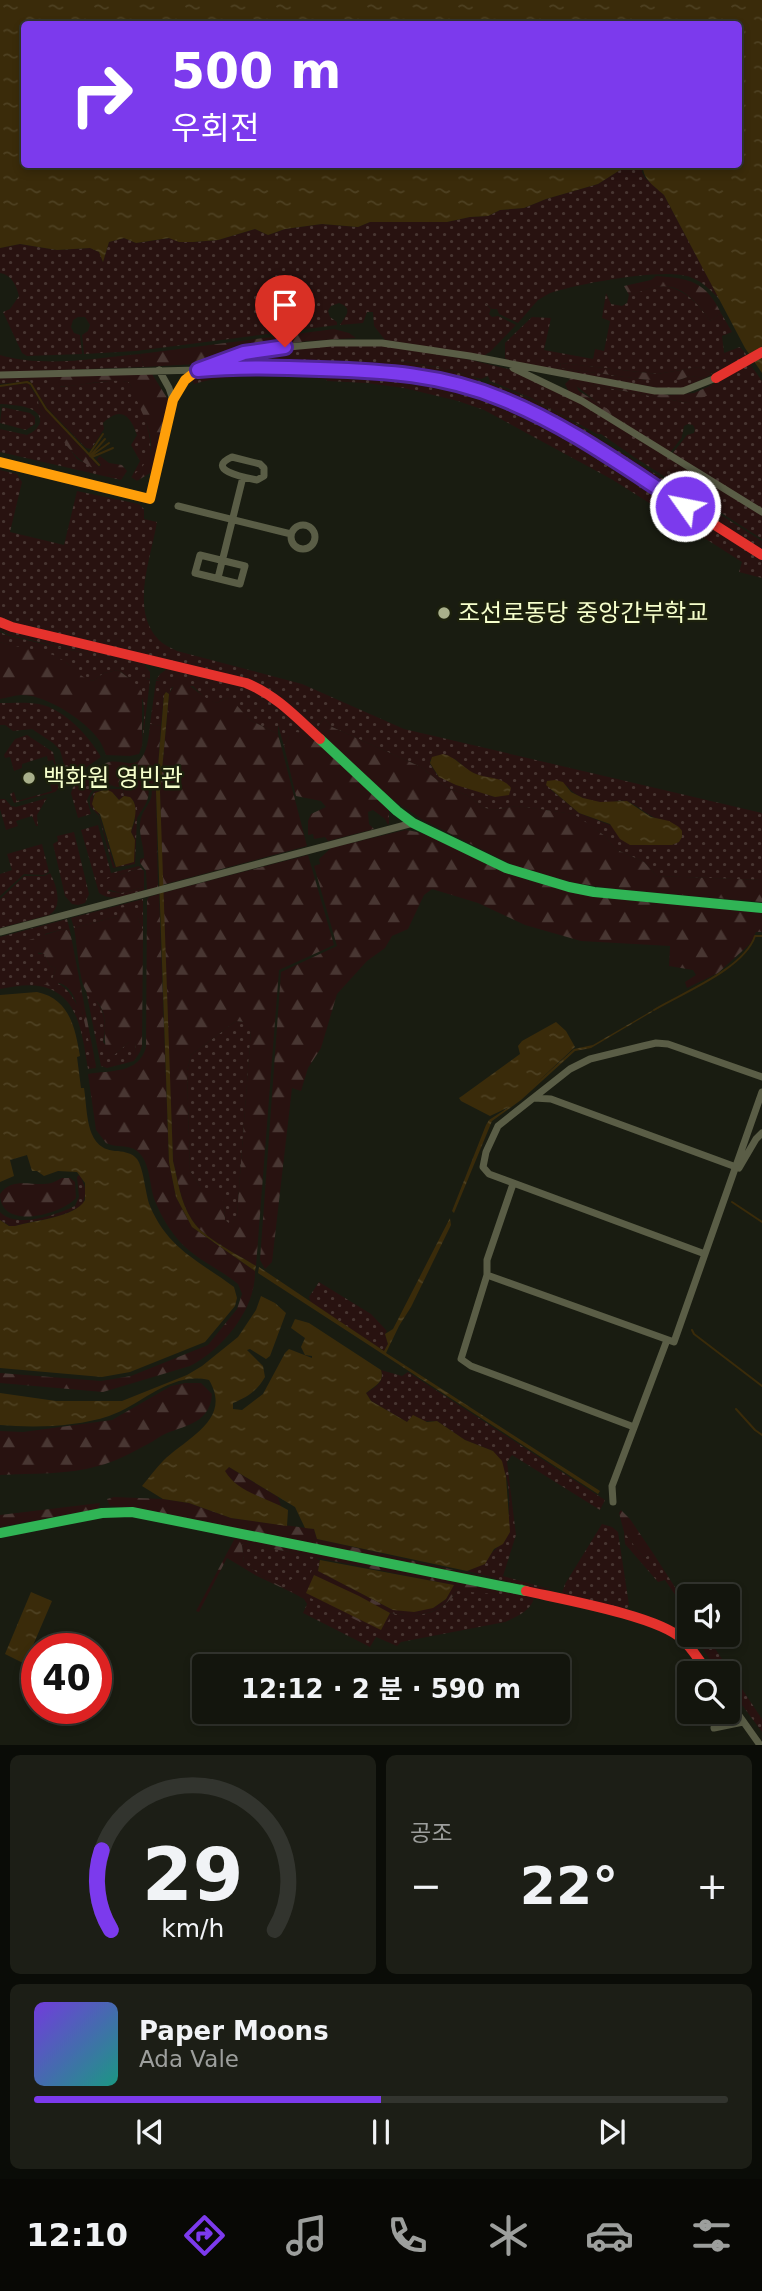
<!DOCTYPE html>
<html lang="ko">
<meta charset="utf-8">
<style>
:root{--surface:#13150d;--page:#1c1e16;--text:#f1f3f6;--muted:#9d9f9d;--line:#32342e;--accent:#7c3aed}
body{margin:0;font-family:"DejaVu Sans","Noto Sans KR",sans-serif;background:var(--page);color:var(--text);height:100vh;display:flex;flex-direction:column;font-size:26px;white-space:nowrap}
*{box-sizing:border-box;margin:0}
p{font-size:23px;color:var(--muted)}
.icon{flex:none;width:38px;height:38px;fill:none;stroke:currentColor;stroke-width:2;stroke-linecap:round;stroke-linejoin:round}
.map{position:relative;height:1745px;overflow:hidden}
.drawer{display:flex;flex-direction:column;gap:10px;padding:10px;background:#0a0c07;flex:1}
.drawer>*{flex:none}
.hud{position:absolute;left:21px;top:21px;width:721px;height:147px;border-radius:7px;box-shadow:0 4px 10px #0003,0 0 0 2px var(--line);background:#7c3aed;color:#fff;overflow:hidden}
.controls{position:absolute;left:677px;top:1584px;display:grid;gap:14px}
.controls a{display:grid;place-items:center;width:63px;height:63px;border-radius:7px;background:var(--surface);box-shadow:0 4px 10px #0003,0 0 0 2px var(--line);font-size:35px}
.speed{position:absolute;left:21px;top:1633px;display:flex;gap:14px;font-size:35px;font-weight:700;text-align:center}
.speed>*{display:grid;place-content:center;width:91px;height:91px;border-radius:50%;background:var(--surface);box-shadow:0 4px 10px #0003,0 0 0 2px var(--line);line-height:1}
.speed .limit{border:10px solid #d22;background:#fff;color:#111}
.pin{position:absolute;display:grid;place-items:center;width:60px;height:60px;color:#fff;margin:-72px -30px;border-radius:50% 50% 50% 0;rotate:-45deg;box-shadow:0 0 7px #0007}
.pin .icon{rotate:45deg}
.me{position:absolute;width:77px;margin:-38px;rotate:303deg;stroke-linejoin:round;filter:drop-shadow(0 0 5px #0008)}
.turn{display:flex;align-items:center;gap:24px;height:147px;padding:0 35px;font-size:32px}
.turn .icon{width:91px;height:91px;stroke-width:2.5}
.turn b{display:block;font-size:49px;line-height:60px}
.big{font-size:52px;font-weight:700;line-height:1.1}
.drawer .widget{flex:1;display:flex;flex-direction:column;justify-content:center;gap:10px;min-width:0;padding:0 24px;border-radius:10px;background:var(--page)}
.drawer .dial{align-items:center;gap:0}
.dial svg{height:182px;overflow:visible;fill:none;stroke:var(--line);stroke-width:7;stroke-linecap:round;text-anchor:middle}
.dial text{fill:var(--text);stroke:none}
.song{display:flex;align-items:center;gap:21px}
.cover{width:84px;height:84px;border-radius:10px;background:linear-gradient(135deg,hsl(260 70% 55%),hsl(170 70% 35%))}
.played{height:7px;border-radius:4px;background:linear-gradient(90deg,var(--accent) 50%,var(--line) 50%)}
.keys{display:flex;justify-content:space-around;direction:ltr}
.heat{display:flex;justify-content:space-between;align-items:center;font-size:38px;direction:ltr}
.drawer .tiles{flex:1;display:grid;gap:10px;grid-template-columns:1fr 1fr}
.widget:last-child{grid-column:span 2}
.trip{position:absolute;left:192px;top:1654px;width:378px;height:70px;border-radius:7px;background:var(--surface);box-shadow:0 4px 10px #0003,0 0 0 2px var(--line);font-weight:700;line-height:70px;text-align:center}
.menu{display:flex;height:112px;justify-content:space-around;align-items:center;background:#080805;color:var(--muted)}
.menu .icon{width:49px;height:49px}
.menu .active{color:var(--accent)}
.menu b{font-size:32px;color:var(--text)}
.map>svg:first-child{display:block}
</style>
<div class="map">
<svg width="762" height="1745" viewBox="0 0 762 1745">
<defs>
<pattern id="grass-dots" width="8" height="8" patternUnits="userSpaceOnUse" patternTransform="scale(1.75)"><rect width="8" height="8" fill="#281210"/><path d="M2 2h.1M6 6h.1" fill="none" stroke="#483632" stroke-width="1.8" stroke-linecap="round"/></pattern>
<pattern id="forest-firs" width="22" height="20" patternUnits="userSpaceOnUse" patternTransform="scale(1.75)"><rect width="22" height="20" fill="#281210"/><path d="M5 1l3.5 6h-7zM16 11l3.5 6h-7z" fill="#483632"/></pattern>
<pattern id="water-ripples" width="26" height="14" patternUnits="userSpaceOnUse" patternTransform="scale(1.75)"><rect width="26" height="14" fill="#3a2b0a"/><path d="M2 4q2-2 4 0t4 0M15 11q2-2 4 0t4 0" fill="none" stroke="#4d4021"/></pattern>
</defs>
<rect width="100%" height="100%" fill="#191c11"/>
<!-- grass -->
<path fill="url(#grass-dots)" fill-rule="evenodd" d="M628,165H643L642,172L645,178L664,195L720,300C711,290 703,282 690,277C665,267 577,284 550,293L538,300L518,323L499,314L497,309H492L484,302L491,309L489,314L492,317L498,316L516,325L490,352L483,356L385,340L374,326L373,312H367L363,323L340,325C344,317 355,309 339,303L331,306L328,311L330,317L337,322V325L136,351L84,354L82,335L88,331L90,325L85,317H78L73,320L71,327L74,333L80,335L82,354L27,356L22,353L3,312L10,309L19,296C16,285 12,275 0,273V248L20,244L57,250L90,248L99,252L103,262L109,242L124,238L136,243L170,238L179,242H193L218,240L255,229L268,235L285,229L322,224L358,227L370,222H447L470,217L488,216L500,210L524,208L546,199L598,184Z
M665,286C687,291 698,303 710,321L721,313L732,332L722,336L724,353L740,347L746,354L745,357L712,374L699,367L657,374L561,363L560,368L648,380H679L690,376L705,378L683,388L664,389L510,362L505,358V343L532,317L551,318L544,350L593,359L595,349L604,351L610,321L602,318L606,293L611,304L622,306L627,303L629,295L654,287Z
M332,345L389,346L471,360L512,370L581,403L762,515V539L634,457L601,434H597L531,398L490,381L488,376L481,379L438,367L396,360C423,367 463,367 486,385L490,383L531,399L565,417L762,541V552L584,439L440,379L231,365L230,361L235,359L241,362L236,359L266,352Z
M140,354L144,367L0,372V355C45,368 95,358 140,354Z
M750,364L762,381V509L672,454L687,435L694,433L695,429L693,425L688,424L684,426L682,436L680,433L682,437L670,453L627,426L575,385H592L688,403L716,383Z
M210,373H369L446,386L501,403L548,425L762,559V578L739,572L742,562L613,480L484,410L458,401L404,388L367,383L327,381L326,379C290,376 228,373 194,384L192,380Z
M48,375L61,387L117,380L129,382C141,405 169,463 132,476L140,461L131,445L137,435C130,415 121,406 103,423L104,429L91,449L86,448L47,408L30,381L0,384V377Z
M28,383L38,398L39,407L77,459L110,475L123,477L121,480L0,452V429L27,435C33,432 38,429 40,422C42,405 11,405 0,404V387Z
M2,407L30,413L35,417V424L26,430L0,423Z
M0,470L17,474L22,482L10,532L64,545L77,491L139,504L144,509V519L157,522C151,558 130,609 158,639C162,644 171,648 177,651L302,684L404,729L762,813V880L657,876L644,862L615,849L605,836L573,814L517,806L494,810L484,808L467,795L447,788L421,767L332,727L324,718L316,730L274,692L31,628L0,617ZM455,759L469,771L480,776L495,797L444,779L438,776L430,764V760ZM567,786C576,799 598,804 613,802C619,801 622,800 629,802C642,808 649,818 663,820L672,845L660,844L579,813L550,789Z
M0,624L143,663L150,672V679L145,678L150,680L142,746C144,710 152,692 118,670L104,673L93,681L81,678L67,663L0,642V632L9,636L92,655L10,635L0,630Z
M167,669L246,688L268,698L310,734L289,736L284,746L278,725V734L250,720L231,700L226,698L217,703L207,700L193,686L172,687L169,694L166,692L164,696L161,726L150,724L156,681H161L156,680L160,674Z
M0,703C12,703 27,702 39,704C64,709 89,736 101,757L75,775H67L60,750L53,743L32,729L13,731L5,725H0Z
M27,735L53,752L61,786L55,792L14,803L10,794L14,792L17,801L52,791L50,783L59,780L53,760L48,761L47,756L22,764V768L14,771L10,757L5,758L4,755L15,739Z
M102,765L99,767L108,784L112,786C98,786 92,787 87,800L91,814L78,818L71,793L73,787Z
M102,789H123L124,796L119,800L115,795L99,791L93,796L115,867L135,840L131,832L135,821L134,801L138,803L137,809L140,813L137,818L135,864L113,868L99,816L90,806V798L94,792Z
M47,798L37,815L38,826H36L32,816L16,821L18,826L6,830L0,809V799H5L11,806L16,807Z
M98,825L111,873L139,866L141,868L121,874L108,891L121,893L144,887V890C130,894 112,903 99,893L81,830Z
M74,832L89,894L85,903L78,905L72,904L65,896L53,844L58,841L57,836Z
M42,844L49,872L43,875L24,874L0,896V874L12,870L7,854Z
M50,873C56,884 64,907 49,915L0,928V899L24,876H44Z
M143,899V931L138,918L118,916L74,928L71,918Z
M67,919L70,931L63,929L45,934L38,954H44L50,966L56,968L52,980C73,991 69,995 82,1011L96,1068L88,1069C82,1036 80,993 39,986C26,984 12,987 0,989V937Z
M86,990C103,1005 108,1020 103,1042L114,1055L129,1042H135L136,1053L140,1052L134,1061L107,1068L101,1066Z
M236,1021L246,1022L251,1030L237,1215L231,1226L225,1220L224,1203L207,1189L201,1188L190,1171L187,1071L191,1055Z
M80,1174L86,1191L83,1204C64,1219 38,1219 15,1226H10L0,1220V1212C16,1229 56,1215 75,1206L79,1197L77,1177Z
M319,1282L371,1314L387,1331L385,1334L388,1344L384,1351L311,1303L309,1297Z
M381,1370L402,1376L408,1372L605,1500L600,1510L512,1455L507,1462L516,1535L503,1576L546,1588L551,1587L543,1591L467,1571C482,1567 490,1552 503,1543C509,1526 512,1495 506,1476C504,1468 497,1459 493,1451L465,1440L437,1421L407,1422L371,1401L366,1393C375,1387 385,1382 381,1370Z
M602,1524L612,1527L618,1532L629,1605L626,1610L562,1593L565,1584Z
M624,1532L644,1558L653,1553L689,1609V1615L665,1580L658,1582L625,1544Z
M244,1543L314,1557L320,1560L318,1571L312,1569L388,1616L390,1613C418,1618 441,1615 457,1591L496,1589L534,1598C531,1611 516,1617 505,1622L401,1642L397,1646L376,1637L370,1647L303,1613L307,1604L304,1599L260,1575L244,1563L242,1545Z
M700,1635H706L762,1719V1732L728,1686V1673H719L697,1640Z"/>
<!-- forest -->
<path fill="url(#forest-firs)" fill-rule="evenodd" d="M656,276C690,278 706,282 721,313L710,321C698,303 681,282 656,287C647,288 639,293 629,295L624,286L651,280Z
M334,329L349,333L356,338L307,341L254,349L198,364L144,367L140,354Z
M561,363L657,374L699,367L712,374L705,378L690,376L679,380H648L560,368Z
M152,374L169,401L155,470L137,481L131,477C162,454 151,434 138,403C134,396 133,389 129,382C103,377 77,389 51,386L48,375Z
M571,378L669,395L694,393L716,383L717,392L688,403L592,385H576L579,391L622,418L627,426L569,392L565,384Z
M38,398L45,409L99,467L101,465L97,459L100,456L109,463L122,465L127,471L123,477C77,472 64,441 39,407Z
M0,642C18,648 38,649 56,656C71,663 76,676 93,681L104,673L118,670L134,682L142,692V746L139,754L130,756L106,755C104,750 102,744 99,740C85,720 46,695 22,695C15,695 7,698 0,699Z
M178,679C193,686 202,698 217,703L226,698L232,700L250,720L278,734L307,846L162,885L160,792L169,694Z
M324,718L332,727L421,767L447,788L467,795L484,808L494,810L517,806L574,814L605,836L615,849L644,862L657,876L762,880V902L625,890L575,883L515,866L421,819L393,800L316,730Z
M150,724L161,726L156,792L158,887L147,890L146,871L140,863V859L144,858C144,846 139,836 140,824C142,803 162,801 145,775C133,772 128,781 120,787C108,787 105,779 98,770C117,744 145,793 150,724Z
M296,732L310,734L389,809V823L388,825L385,819L373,810L368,812L369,824L374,829L328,841L325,837L314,839L313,834L308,835V821L311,814L326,807L321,801L296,796L284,746L289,736Z
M142,777C153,788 149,801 140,813L137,809V803L124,796L123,789L134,779Z
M405,830C443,833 493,871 534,882C609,904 685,903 762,913V932H756L751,943L718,973L687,988L685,982L696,975L693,970L669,966L670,946L581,941L525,925L478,903L432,889L424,895L408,929L392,936L385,948L367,961L337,994L321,1048L308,1068L301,1091L292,1088L272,1262L265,1269L260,1260L281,972L337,946L314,866L320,864L319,859L331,848Z
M308,855L334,945L279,970L256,1266C237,1254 203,1238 192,1220C180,1202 178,1180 173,1161L162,893ZM236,1021L245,1022L251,1030L237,1215L231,1225L225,1220L224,1203L216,1188H201L190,1171L187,1071L191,1055Z
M141,868L144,871V887L121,893L103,888L107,879L111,877L116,880L121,874Z
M159,894L169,1162L176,1197L192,1227L255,1271C256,1309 223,1349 190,1366L103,1392L0,1383V1373L101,1381L131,1376L208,1345L237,1309L242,1294L238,1284C220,1269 197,1260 181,1243C170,1231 161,1216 155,1201C149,1186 151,1162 137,1151C128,1144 116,1148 106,1143L96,1130L88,1074C111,1070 139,1074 146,1047L147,900L149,897Z
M125,907L138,918L143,931L142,1046L140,1052L136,1054L135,1042H129L114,1055L108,1054C102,1039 107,1031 104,1016C101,1000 90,999 85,989C79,977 77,944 74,928L118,916V908Z
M63,929L70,931L96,1066H94L82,1011L79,1010C75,999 72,987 59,983L53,987L39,983L43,979L52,980L56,968L50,966L44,954L32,951L29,946V940Z
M62,1178H70L75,1182L76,1198C61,1215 0,1231 0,1194C11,1178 29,1185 44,1184C51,1184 56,1181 62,1178Z
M185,1383H201L212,1394C210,1422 188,1425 167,1433C160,1436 154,1441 148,1444C133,1452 115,1462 98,1466C67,1475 32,1473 0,1475V1431L23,1432L112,1420L171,1386Z
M229,1467L278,1497L281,1506C261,1498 236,1490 224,1471Z
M114,1497L163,1499L189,1503L231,1518L314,1529L317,1539L515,1584H508L135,1508L110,1506L107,1499Z
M100,1503L98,1509L0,1527V1515Z
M621,1510L630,1519L653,1553L644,1558L624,1532L619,1513Z
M235,1538L317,1552L496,1589L495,1594L457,1591C440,1615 418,1618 390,1613L388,1616L390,1618L381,1632L298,1592L295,1585L290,1582L291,1579L307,1580L313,1568L393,1610L433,1608L446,1599L453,1585L244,1543L242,1545L244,1563L260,1575L295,1594L257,1576L227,1558L199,1612L196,1611Z"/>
<!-- water -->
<path fill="url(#water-ripples)" d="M0,0H762V373L745,348L664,195C654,186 642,179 643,165L738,164V24H24V164L628,165L598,184L546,199L524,208L500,210L488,216L470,217L447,222H370L358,227L322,224L285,229L268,235L255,229L218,240L193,242H179L169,238L136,243L124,238L109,242L103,262L99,252L90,248L57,250L20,244L0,248Z
M166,692L169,694L160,792L173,1161C178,1180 180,1202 192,1220C203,1238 237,1254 256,1266L255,1271L192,1227L176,1197L169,1162L156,791L164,695Z
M443,754C457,757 465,771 479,775C491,779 503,777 511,788L509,795L495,797L456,785L439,777L430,763L432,757Z
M555,780L563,782L571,792L583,798L600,802L627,801L651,817L669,821L679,827L682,831V837L679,842L672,845H630L620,839L610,824L579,813L546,785L547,781Z
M106,789L112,792L119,800L124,796L130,797C140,806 134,821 131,832L135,840L134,862L116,867L100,814L95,810L92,804L95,793Z
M37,992C70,999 75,1028 80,1056L77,1057L81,1088H84C88,1113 85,1151 118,1151C125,1152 132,1153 137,1159C144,1169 145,1193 150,1206C168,1249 199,1261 234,1287L237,1298L235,1306L205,1342L130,1372L102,1377L0,1368V1220L9,1226H15C34,1220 75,1218 85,1200V1183L77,1172L58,1171L44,1176L37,1171H32L27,1155L10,1160L14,1176L0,1182V995Z
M653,1010L652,1012L591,1048L575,1051L521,1100L492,1121L454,1213L452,1211L486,1125L489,1120L509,1107L490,1116L461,1101L459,1098L462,1096L520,1054L518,1046L522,1041L556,1022L566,1031L575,1047L532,1087L574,1049L593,1045Z
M450,1218L451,1225L411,1307L399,1326L386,1353L600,1491L598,1494L258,1273L259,1267L384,1351L388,1344L385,1334L393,1329Z
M261,1296L275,1303L286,1313L270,1356L266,1359L250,1349L247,1350L263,1366L265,1377C257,1391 247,1397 233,1403V1409L242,1410L263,1394L285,1353L289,1349L312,1358V1356L305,1355L301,1347L305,1338L291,1328L295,1319L309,1323L381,1370C385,1382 375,1386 366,1393L371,1401L407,1422L413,1415L427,1422L437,1421L465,1440L493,1451L502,1461L506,1477L510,1532L503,1544L494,1549L485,1564L467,1571L317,1539L314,1529L305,1528L295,1507L229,1467L225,1471C238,1493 266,1497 288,1510L287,1526L231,1518L189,1503L163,1499L142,1486C149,1478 155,1469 163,1461C186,1438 233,1420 209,1380C171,1371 143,1404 109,1416C76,1427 34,1428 0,1425V1393L56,1401H122L187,1375L202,1366L238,1337L256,1310Z
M320,1560L454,1585L446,1599L433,1608L414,1612L393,1610L318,1571Z
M314,1575L359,1596L390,1613L381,1630L306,1593Z
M31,1592L52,1601L25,1664L5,1654Z"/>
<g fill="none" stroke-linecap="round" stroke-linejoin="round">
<!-- stream -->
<path stroke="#3a2b0a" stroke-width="2" d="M0,386L27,382L31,384L46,409L99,465
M90,453L103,434
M90,456L105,439
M91,456L109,443
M92,457L113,448
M654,1010C682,993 744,969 755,936H762
M732,1202L762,1222
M692,1330L694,1334L762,1386
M736,1409L755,1430L762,1435"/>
<!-- street -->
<path stroke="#5a5d46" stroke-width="7" d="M513,368L582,401L762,512
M159,370L169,388L173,400
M0,375L198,370L244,353L267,349L332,343H382L470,356L655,391H683L716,378
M232,457L260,464L264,468V476L257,480C248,478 203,470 232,457Z
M178,506L291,534
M291 537a12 12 0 1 1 24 0a12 12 0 1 1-24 0Z
M200,555L245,566L240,584L195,573Z
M218,578L243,477
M0,932L413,823
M534,1098L551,1099L736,1167
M739,1168L756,1139L762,1133
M513,1184L487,1260V1275L461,1359L471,1366L634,1427
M705,1254L489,1174L483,1167L486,1152L498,1126L570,1069L590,1059L643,1046L656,1043L668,1044L762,1077
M487,1275L674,1342L762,1092
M613,1502L612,1486L667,1340
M728,1700L760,1745
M714,1728L743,1722"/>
<!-- fast -->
<path stroke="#30b455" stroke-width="10" d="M320,739L397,811L413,823L506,868L569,887L594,892L762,908
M0,1533L102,1513L132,1512L526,1591"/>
<!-- slow -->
<path stroke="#ff9f0a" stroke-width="10" d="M0,462L150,499L173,400L185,380L198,370C263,369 343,362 406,374"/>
<!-- jam -->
<path stroke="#e5322d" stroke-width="10" d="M406,374L489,394L536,415L583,441L762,555
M716,378L762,352
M0,622L12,627L246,683C276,695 297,718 320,739
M526,1591C561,1599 658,1616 682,1639C692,1648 700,1662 709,1673"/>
</g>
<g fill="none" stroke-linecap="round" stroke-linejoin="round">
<defs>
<path id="route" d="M285,347L244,353L198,370C238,366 279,367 320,369C384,371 442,374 502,399C567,425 626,468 685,506"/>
</defs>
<!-- route casing -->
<use href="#route" stroke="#51269a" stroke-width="18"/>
<!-- route -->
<use href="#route" stroke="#7c3aed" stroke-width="12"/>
</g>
<!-- markers -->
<g fill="#a9b08b" stroke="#1c200d" stroke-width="2.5">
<circle cx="444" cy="613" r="7"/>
<circle cx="29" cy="778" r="7"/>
</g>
<g text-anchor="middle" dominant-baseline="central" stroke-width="5" stroke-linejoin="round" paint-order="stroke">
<!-- poi labels -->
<g font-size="24" fill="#f6ffcc" stroke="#1c200d" text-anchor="start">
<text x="458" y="613">조선로동당 중앙간부학교</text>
<text x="43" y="778">백화원 영빈관</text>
</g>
</g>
</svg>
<div class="controls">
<a><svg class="icon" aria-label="sound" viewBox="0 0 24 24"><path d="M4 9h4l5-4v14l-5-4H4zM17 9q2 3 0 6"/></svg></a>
<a><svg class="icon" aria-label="search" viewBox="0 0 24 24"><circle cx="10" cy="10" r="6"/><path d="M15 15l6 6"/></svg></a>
</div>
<div class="speed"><div class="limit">40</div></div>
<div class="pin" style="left:285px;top:347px;background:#d93025"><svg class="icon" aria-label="arrive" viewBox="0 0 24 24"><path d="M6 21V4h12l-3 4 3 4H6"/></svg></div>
<svg class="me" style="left:685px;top:506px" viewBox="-20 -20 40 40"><circle r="17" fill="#7c3aed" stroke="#fff" stroke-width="3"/><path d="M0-11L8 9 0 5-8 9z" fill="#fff"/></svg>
<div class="trip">12:12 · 2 분 · 590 m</div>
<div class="hud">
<div class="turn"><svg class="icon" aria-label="right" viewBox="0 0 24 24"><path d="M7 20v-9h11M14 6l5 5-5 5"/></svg><div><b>500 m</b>우회전</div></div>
</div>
</div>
<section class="drawer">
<div class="tiles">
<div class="widget dial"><svg viewBox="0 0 100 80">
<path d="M14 69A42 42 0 1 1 86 69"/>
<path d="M14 69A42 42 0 0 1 10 34" stroke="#7c3aed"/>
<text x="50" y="56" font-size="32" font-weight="700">29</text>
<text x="50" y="72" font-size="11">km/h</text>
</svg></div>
<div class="widget"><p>공조</p>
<div class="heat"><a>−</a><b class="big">22°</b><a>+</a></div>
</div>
<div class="widget">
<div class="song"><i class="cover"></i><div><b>Paper Moons</b><p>Ada Vale</p></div></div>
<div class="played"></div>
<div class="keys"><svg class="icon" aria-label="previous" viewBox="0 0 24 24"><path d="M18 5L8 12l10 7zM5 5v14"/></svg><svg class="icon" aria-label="pause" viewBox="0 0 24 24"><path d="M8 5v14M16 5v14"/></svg><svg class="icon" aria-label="next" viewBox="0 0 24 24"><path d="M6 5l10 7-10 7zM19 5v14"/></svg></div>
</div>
</div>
</section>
<nav class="menu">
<b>12:10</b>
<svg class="icon active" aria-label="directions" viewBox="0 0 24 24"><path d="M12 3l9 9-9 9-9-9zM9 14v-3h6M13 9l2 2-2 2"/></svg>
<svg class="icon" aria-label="music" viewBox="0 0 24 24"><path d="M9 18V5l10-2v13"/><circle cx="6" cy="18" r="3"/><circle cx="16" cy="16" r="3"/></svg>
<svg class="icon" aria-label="phone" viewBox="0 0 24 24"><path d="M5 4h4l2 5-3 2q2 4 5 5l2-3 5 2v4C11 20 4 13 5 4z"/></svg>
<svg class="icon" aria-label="climate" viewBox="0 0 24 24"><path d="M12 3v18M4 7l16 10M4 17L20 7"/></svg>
<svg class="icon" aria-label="car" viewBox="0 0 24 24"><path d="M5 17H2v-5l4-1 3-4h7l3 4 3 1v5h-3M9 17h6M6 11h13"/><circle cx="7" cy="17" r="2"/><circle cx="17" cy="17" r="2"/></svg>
<svg class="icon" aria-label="filters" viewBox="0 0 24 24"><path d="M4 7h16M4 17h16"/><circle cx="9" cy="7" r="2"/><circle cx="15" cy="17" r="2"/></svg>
</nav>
